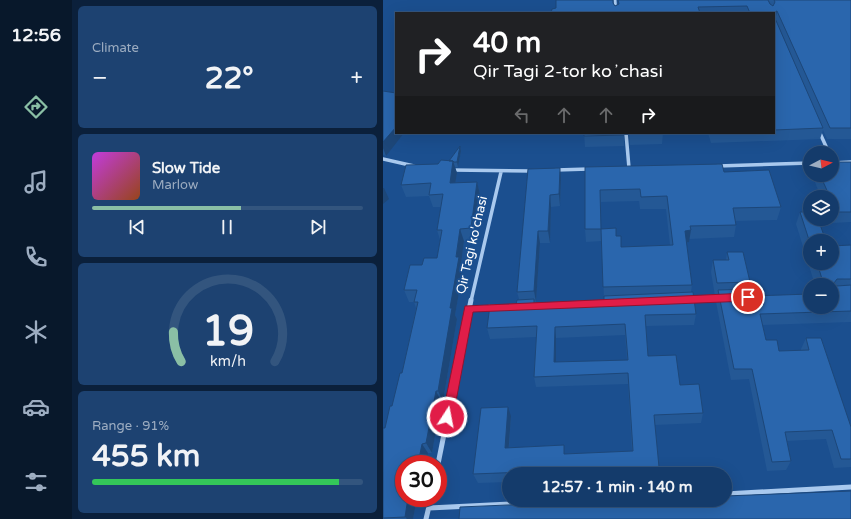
<!DOCTYPE html>
<meta charset="utf-8">
<style>
:root{--surface:#143b6b;--page:#1d4271;--text:#f1f3f6;--muted:#9dadc1;--line:#33557e;--accent:#8abfa5}
body{margin:0;font-family:"Varela Round",sans-serif;background:var(--page);color:var(--text);height:100vh;display:flex;flex-direction:column;font-size:15px;white-space:nowrap}
*{box-sizing:border-box;margin:0}
p{font-size:13px;color:var(--muted)}
.icon{flex:none;width:22px;height:22px;fill:none;stroke:currentColor;stroke-width:2;stroke-linecap:round;stroke-linejoin:round}
.map{position:relative;flex:1;overflow:hidden}
.panel{display:flex;flex-direction:column;gap:6px;padding:6px;background:#0b203b;width:311px}
.panel>*{flex:none}
.hud{position:absolute;left:12px;top:12px;width:380px;height:122px;border-radius:0px;box-shadow:0 4px 16px #0002,0 0 0 1px var(--line);background:#202124;color:#fff;overflow:hidden}
.needle{width:26px;rotate:83deg}
.fabs{position:absolute;left:420px;top:146px;display:grid;gap:8px}
.fabs a{display:grid;place-items:center;width:36px;height:36px;border-radius:50%;background:var(--surface);box-shadow:0 4px 16px #0002,0 0 0 1px var(--line);font-size:20px}
.speed{position:absolute;left:12px;top:455px;display:flex;gap:8px;font-size:20px;font-weight:700;text-align:center}
.speed>*{display:grid;place-content:center;width:52px;height:52px;border-radius:50%;background:var(--surface);box-shadow:0 4px 16px #0002,0 0 0 1px var(--line);line-height:1}
.speed .limit{border:6px solid #d22;background:#fff;color:#111}
.pin{position:absolute;display:grid;place-items:center;width:34px;height:34px;color:#fff;margin:-17px;border:2px solid #fff;border-radius:50%;box-shadow:0 1px 4px #0007}
.me{position:absolute;width:44px;margin:-22px;rotate:11deg;stroke-linejoin:round;filter:drop-shadow(0 0 3px #0008)}
.turn{display:flex;align-items:center;gap:14px;height:84px;padding:0 12px;font-size:18px}
.turn .icon{width:52px;height:52px;stroke-width:2.5}
.turn b{display:block;font-size:28px;line-height:34px}
.lanes{display:flex;align-items:center;height:38px;padding:0 12px;background:#0003;justify-content:center;gap:20px;direction:ltr}
.lanes .off{opacity:.35}
.big{font-size:30px;font-weight:700;line-height:1.1}
.panel .card{flex:1;display:flex;flex-direction:column;justify-content:center;gap:6px;min-width:0;padding:0 14px;border-radius:6px;background:var(--page)}
.panel .dial{align-items:center;gap:0}
.dial svg{height:104px;overflow:visible;fill:none;stroke:var(--line);stroke-width:7;stroke-linecap:round;text-anchor:middle}
.dial text{fill:var(--text);stroke:none}
.song{display:flex;align-items:center;gap:12px}
.cover{width:48px;height:48px;border-radius:6px;background:linear-gradient(135deg,hsl(290 70% 55%),hsl(20 70% 35%))}
.played{height:4px;border-radius:2px;background:linear-gradient(90deg,var(--accent) 55%,var(--line) 55%)}
.keys{display:flex;justify-content:space-around;direction:ltr}
.heat{display:flex;justify-content:space-between;align-items:center;font-size:22px;direction:ltr}
.charge{height:6px;border-radius:3px;background:linear-gradient(90deg,#34c759 91%,var(--line) 0)}
.trip{position:absolute;left:119px;top:467px;width:230px;height:40px;border-radius:20px;background:var(--surface);box-shadow:0 4px 16px #0002,0 0 0 1px var(--line);font-weight:700;line-height:40px;text-align:center}
main{display:flex;flex:1;min-height:0}
.menu{display:flex;flex-direction:column;width:72px;justify-content:space-around;align-items:center;background:#08182b;color:var(--muted)}
.menu .icon{width:28px;height:28px}
.menu .on{color:var(--accent)}
.menu b{font-size:18px;color:var(--text)}
.map>svg:first-child{display:block}
</style>
<main>
<nav class="menu">
<b>12:56</b>
<svg class="icon on" aria-label="directions" viewBox="0 0 24 24"><path d="M12 3l9 9-9 9-9-9zM9 14v-3h6M13 9l2 2-2 2"/></svg>
<svg class="icon" aria-label="music" viewBox="0 0 24 24"><path d="M9 18V5l10-2v13"/><circle cx="6" cy="18" r="3"/><circle cx="16" cy="16" r="3"/></svg>
<svg class="icon" aria-label="phone" viewBox="0 0 24 24"><path d="M5 4h4l2 5-3 2q2 4 5 5l2-3 5 2v4C11 20 4 13 5 4z"/></svg>
<svg class="icon" aria-label="climate" viewBox="0 0 24 24"><path d="M12 3v18M4 7l16 10M4 17L20 7"/></svg>
<svg class="icon" aria-label="car" viewBox="0 0 24 24"><path d="M5 17H2v-5l4-1 3-4h7l3 4 3 1v5h-3M9 17h6M6 11h13"/><circle cx="7" cy="17" r="2"/><circle cx="17" cy="17" r="2"/></svg>
<svg class="icon" aria-label="filters" viewBox="0 0 24 24"><path d="M4 7h16M4 17h16"/><circle cx="9" cy="7" r="2"/><circle cx="15" cy="17" r="2"/></svg>
</nav>
<section class="panel">
<div class="card"><p>Climate</p>
<div class="heat"><a>−</a><b class="big">22°</b><a>+</a></div>
</div>
<div class="card">
<div class="song"><i class="cover"></i><div><b>Slow Tide</b><p>Marlow</p></div></div>
<div class="played"></div>
<div class="keys"><svg class="icon" aria-label="previous" viewBox="0 0 24 24"><path d="M18 5L8 12l10 7zM5 5v14"/></svg><svg class="icon" aria-label="pause" viewBox="0 0 24 24"><path d="M8 5v14M16 5v14"/></svg><svg class="icon" aria-label="next" viewBox="0 0 24 24"><path d="M6 5l10 7-10 7zM19 5v14"/></svg></div>
</div>
<div class="card dial"><svg viewBox="0 0 100 80">
<path d="M14 69A42 42 0 1 1 86 69"/>
<path d="M14 69A42 42 0 0 1 8 46" stroke="#8abfa5"/>
<text x="50" y="56" font-size="32" font-weight="700">19</text>
<text x="50" y="72" font-size="11">km/h</text>
</svg></div>
<div class="card"><p>Range · 91%</p><b class="big">455 km</b><div class="charge"></div></div>
</section>
<div class="map">
<svg width="468" height="519" viewBox="0 0 468 519">
<rect width="100%" height="100%" fill="#1b4f8f"/>
<g fill="none" stroke-linecap="round" stroke-linejoin="round">
<!-- street-far2 -->
<path stroke="#a9c9ee" stroke-width="3" d="M232,0L233,13"/>
<!-- street-far1 -->
<path stroke="#a9c9ee" stroke-width="3.5" d="M436,131L446,153
M243,133L246,168
M0,159L31,166
M449,163L468,162
M335,166L427,163
M69,170L148,171
M173,170L206,169
M307,299L339,298
M88,301L118,172"/>
<!-- street -->
<path stroke="#a9c9ee" stroke-width="5" d="M86,309L111,307
M55,464L88,300
M342,494L468,487
M46,508L213,500
M43,519L48,498"/>
</g>
<!-- wall -->
<path fill="#245895" fill-rule="evenodd" d="M235,0H468V139H444L440,130L437,139L328,143L325,133H391V13H168L230,3L232,6L235,4Z
M0,91L3,156L0,155Z
M201,133H241V146L202,147Z
M246,133H280L279,144L247,145Z
M77,146L78,151L75,167H72L74,173L72,183L94,182L97,194L92,241H81L78,264L80,270L72,315L74,319L60,401H58L49,453H45L43,464H21V498H34L30,519H0V428H2L19,373L33,308L31,302H26L21,290L39,265L54,258L57,240L54,230L58,207H50L46,196L23,197L18,185L55,164L66,161Z
M468,162V222L449,223L447,219H449V197H438L429,175H449Z
M202,167L341,172L398,207L394,220L352,221L353,225L351,237L306,239V242H303L309,285L308,292L313,314L311,325L263,326L265,356L297,385L320,413L318,423L272,425L276,467L275,474H126V482L95,483L90,474L128,416L126,448L183,454L249,451L245,384L153,387L151,377L153,337L107,339L104,328L133,304L136,299L134,292L145,169L178,180L177,206L168,207L167,243H157L153,302H152V304L221,301L219,241L203,242L202,229ZM256,201L257,209H283L287,245L238,247L233,236L218,229V202ZM242,335L244,360L173,362V338Z
M417,212L427,241V263H449L468,245V322L380,325L383,340L396,351H418V349L423,338L468,427V467L451,468L443,439L404,441L408,461L403,470L384,471L366,379L348,380L333,302L334,295L332,296L328,272L330,260H343L344,252L367,282L365,289L369,296L449,307V285H432L413,224Z"/>
<!-- shaded-wall -->
<path fill="#1d4779" d="M394,11L392,21H391V12Z
M13,127V133H21L3,156L0,148V142Z
M77,146L78,151L75,167L74,162Z
M70,161L74,173L70,196L67,183Z
M177,168L178,180L177,206L176,194Z
M94,182L97,194L92,241L88,228Z
M0,188H1L6,199L0,204Z
M167,195L168,207L167,243L165,231Z
M77,229L81,241L78,264L80,270L72,315L74,319L60,401L55,391L67,308Z
M308,230L306,242L300,243L302,231Z
M155,231L157,243L153,302L151,291Z
M172,327L173,338V373L171,362Z
M53,391L58,401L49,453L43,443Z
M125,407L128,416L125,457L122,448Z
M39,444L45,453L43,464H35Z
M25,498H34L30,519H24L22,517Z"/>
<!-- building -->
<path fill="#2a66ad" stroke="#1d4779" fill-rule="evenodd" d="M173,0H230V3L232,6L236,4L235,0H385L387,4L390,6L392,2L391,0H468V128H447L394,11L391,12V13H367L364,6L315,7L317,13H168L169,9L173,8Z
M391,16L440,128L391,130Z
M0,91L13,93V127L0,142Z
M201,133H241V135L201,136Z
M247,133H280L248,134Z
M77,146L74,162H71L70,161H66Z
M58,160L70,161L67,183L94,182L88,228L77,229L73,257H76L67,308H69L55,391H53L43,443L39,444L35,464H21V498H25L22,517L0,518V428H2L7,406H9L17,373H19L35,302H31L34,290H21L27,265H39L41,258H54L59,230H54L60,194L46,195L48,183L18,185L23,165L55,164Z
M449,162H468V212H453L449,202V197H447L437,175H449Z
M339,164L341,172L386,170L398,207L350,208L353,225L307,226L308,230L302,231L309,285L220,287L218,229H202V167ZM257,189L258,197L284,196L290,245L238,247V236H233V228L218,229L217,190Z
M177,168L176,194L167,195L165,231H155L151,291L134,292L145,169Z
M417,212H427V219H435L443,241H427V243Z
M468,245V279H454L451,283L454,286L468,285V311L377,314L383,340H394L396,351L426,350L423,338H438L468,427V459H458L449,430L402,432L408,461L389,462L369,369H351L335,290L368,289L369,296L427,294V307H449V285H441L434,263H449V246Z
M344,252H360L367,282L334,283L330,260H346Z
M310,292L313,314L262,315L265,356L293,355L297,385L316,384L320,413L271,415L276,467L90,474L98,408L125,407L122,448L181,445V454L250,451L245,373L151,377L154,326L104,328L107,305L133,304L134,300L151,299V304L221,301V296ZM242,324L245,360L171,362L172,327Z
M468,491V519H76L77,507L243,500H342V496Z"/>
<!-- route -->
<path fill="#e11d48" stroke="#92132f" d="M365,293L370,297L365,301L90,312L70,417L68,421L64,423L60,421L59,417L82,306Z"/>
<g text-anchor="middle" dominant-baseline="central" stroke-width="4" stroke-linejoin="round" paint-order="stroke">
<!-- street labels -->
<g font-size="13" fill="#fff" stroke="#1b4f8f">
<text transform="translate(89 245) rotate(-77)">Qir Tagi ko'chasi</text>
</g>
</g>
</svg>
<div class="fabs">
<a><svg class="needle" viewBox="-14 -14 28 28"><path d="M0-13l5 13h-10z" fill="#e53935"/><path d="M0 13l5-13h-10z" fill="#9dadc1"/></svg></a>
<a><svg class="icon" aria-label="layers" viewBox="0 0 24 24"><path d="M12 4l9 5-9 5-9-5zM3 14l9 5 9-5"/></svg></a>
<a>+</a>
<a>−</a>
</div>
<div class="speed"><div class="limit">30</div></div>
<div class="pin" style="left:365px;top:297px;background:#d93025"><svg class="icon" aria-label="arrive" viewBox="0 0 24 24"><path d="M6 21V4h12l-3 4 3 4H6"/></svg></div>
<svg class="me" style="left:64px;top:417px" viewBox="-20 -20 40 40"><circle r="17" fill="#e11d48" stroke="#fff" stroke-width="3"/><path d="M0-11L8 9 0 5-8 9z" fill="#fff"/></svg>
<div class="trip">12:57 · 1 min · 140 m</div>
<div class="hud">
<div class="turn"><svg class="icon" aria-label="right" viewBox="0 0 24 24"><path d="M7 20v-9h11M14 6l5 5-5 5"/></svg><div><b>40 m</b>Qir Tagi 2-tor koʼchasi</div></div>
<div class="lanes"><svg class="icon off" aria-label="left" viewBox="0 0 24 24"><path d="M17 20v-9H6M10 6l-5 5 5 5"/></svg><svg class="icon off" aria-label="ahead" viewBox="0 0 24 24"><path d="M12 20V5M6 11l6-6 6 6"/></svg><svg class="icon off" aria-label="ahead" viewBox="0 0 24 24"><path d="M12 20V5M6 11l6-6 6 6"/></svg><svg class="icon" aria-label="right" viewBox="0 0 24 24"><path d="M7 20v-9h11M14 6l5 5-5 5"/></svg></div>
</div>
</div>
</main>
